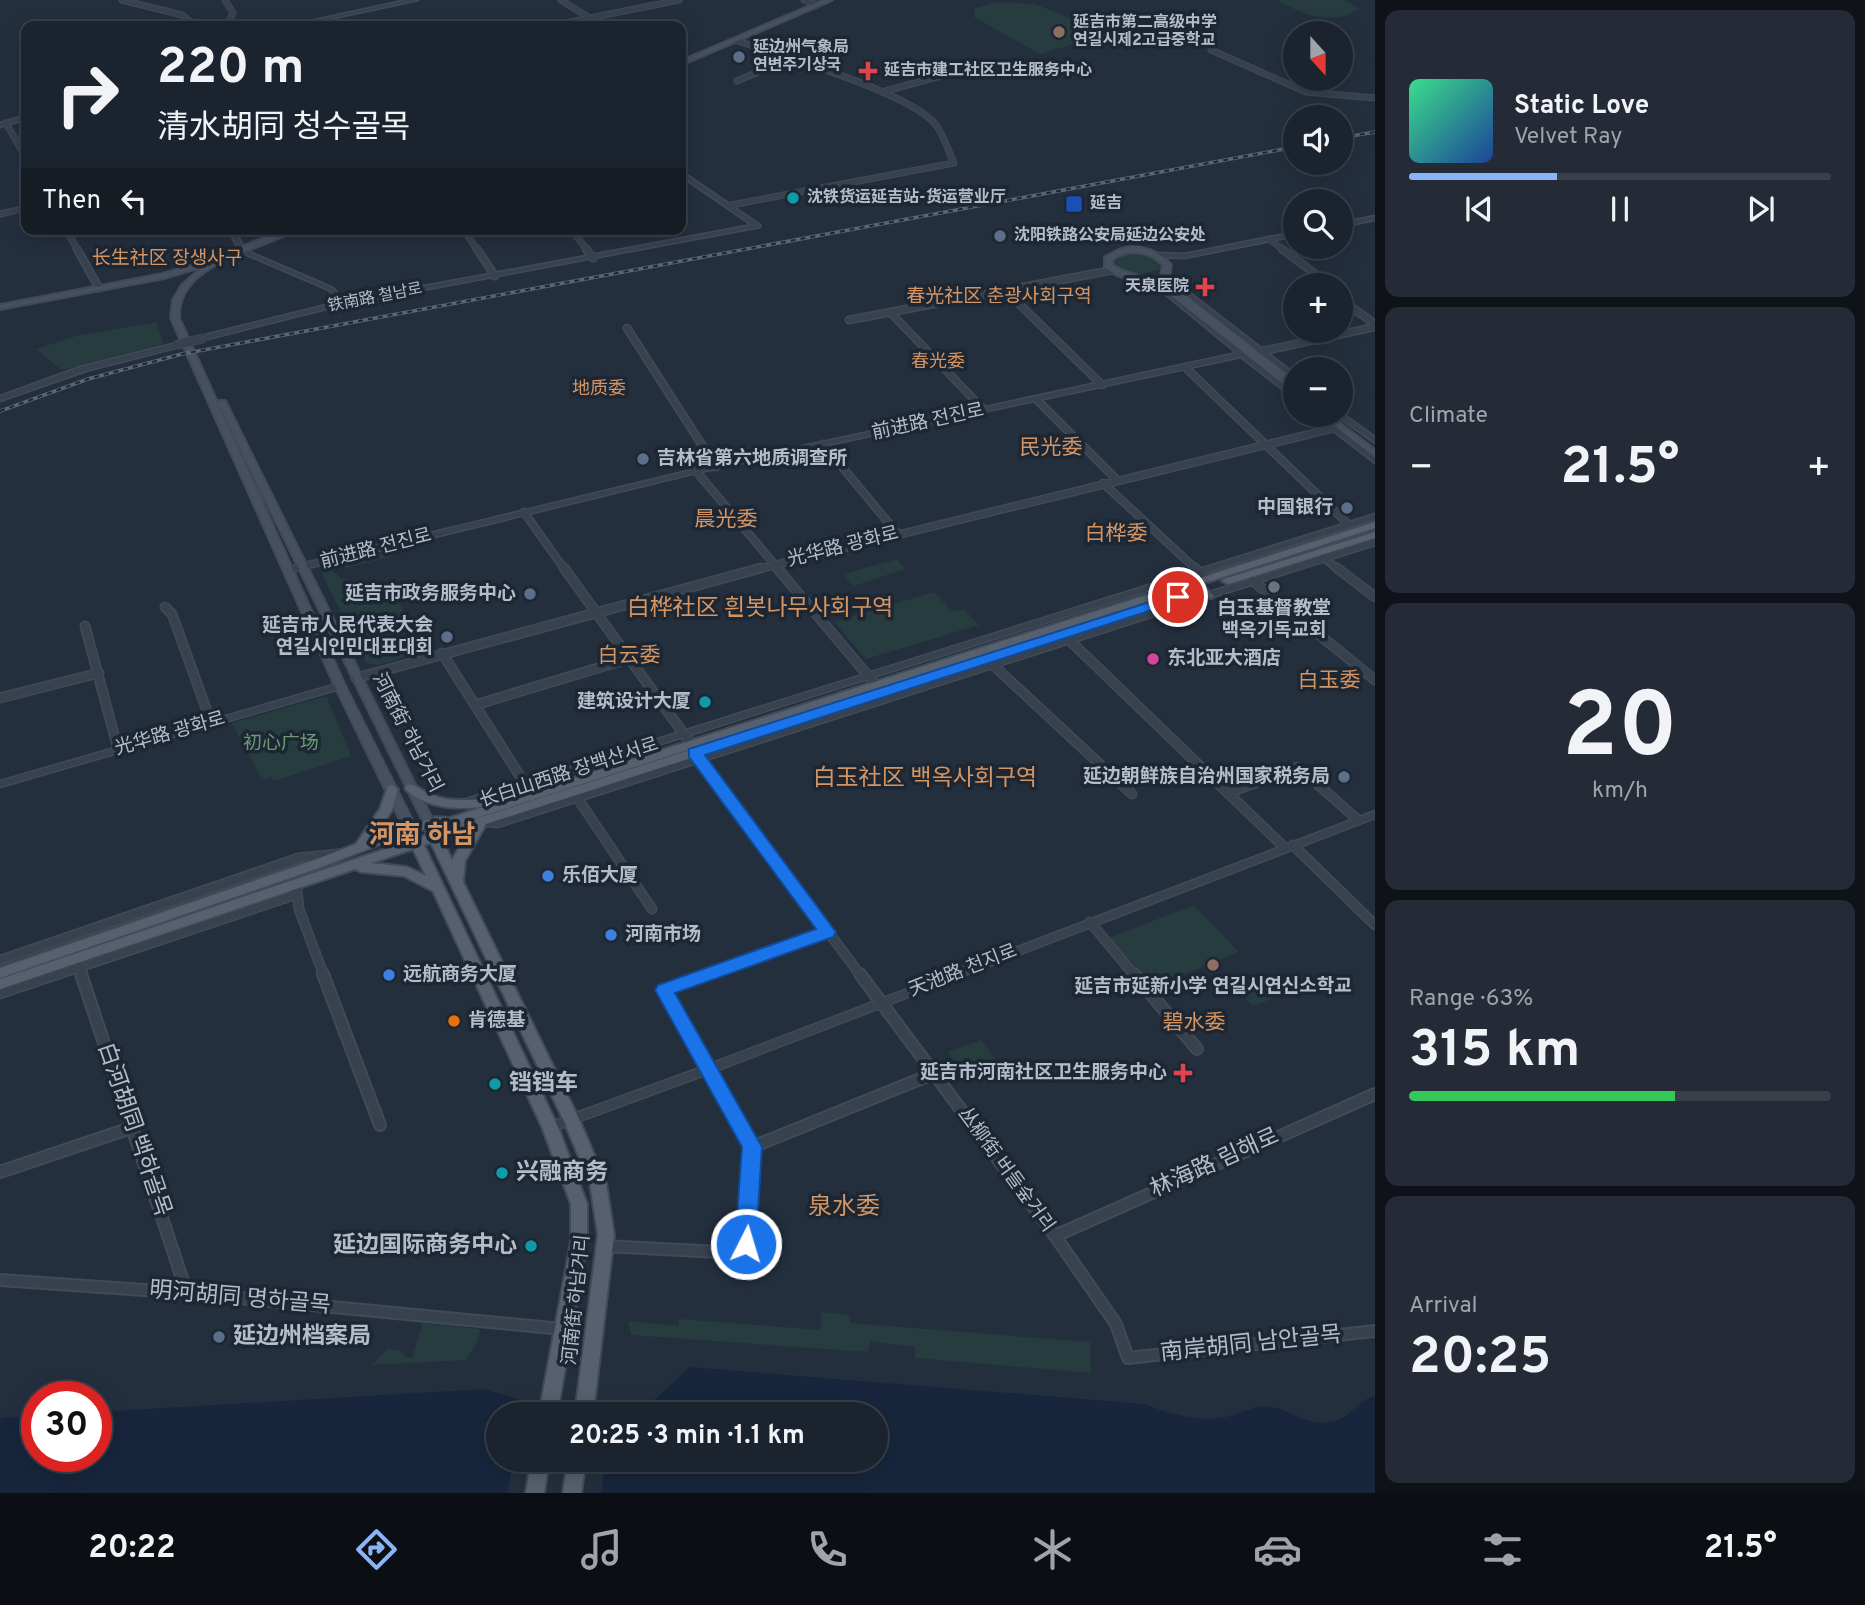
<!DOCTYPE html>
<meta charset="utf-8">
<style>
:root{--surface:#1b232e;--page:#242b36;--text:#f1f3f6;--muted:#a0a4aa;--line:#39404a;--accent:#8ab4f8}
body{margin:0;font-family:Overpass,"Noto Sans SC","Noto Sans KR",sans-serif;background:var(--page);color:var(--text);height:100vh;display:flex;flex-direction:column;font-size:26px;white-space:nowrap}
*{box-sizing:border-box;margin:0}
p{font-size:23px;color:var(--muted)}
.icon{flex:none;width:38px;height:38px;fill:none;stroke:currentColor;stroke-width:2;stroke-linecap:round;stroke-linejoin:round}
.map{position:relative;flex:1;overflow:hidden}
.details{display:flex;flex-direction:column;gap:10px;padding:10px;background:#0f1319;width:490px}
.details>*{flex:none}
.banner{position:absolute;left:21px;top:21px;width:665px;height:214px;border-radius:14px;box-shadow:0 4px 18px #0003,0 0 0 2px var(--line);background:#1b232e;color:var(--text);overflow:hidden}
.needle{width:46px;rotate:159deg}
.tools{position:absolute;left:1283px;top:21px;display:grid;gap:14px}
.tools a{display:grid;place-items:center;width:70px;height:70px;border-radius:50%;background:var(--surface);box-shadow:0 4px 18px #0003,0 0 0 2px var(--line);font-size:35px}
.speed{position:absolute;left:21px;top:1381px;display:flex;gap:14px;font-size:35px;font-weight:700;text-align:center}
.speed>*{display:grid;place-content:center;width:91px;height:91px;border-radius:50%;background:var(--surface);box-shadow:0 4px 18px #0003,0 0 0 2px var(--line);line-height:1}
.speed .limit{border:10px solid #d22;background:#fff;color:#111}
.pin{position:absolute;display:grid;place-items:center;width:60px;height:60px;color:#fff;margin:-30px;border:4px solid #fff;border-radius:50%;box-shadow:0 2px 7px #0007}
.me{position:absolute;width:77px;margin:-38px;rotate:5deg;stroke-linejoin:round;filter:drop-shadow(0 0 5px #0008)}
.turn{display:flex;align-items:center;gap:24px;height:147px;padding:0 21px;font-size:32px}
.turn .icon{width:91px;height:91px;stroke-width:2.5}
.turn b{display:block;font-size:49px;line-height:60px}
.then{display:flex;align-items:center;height:66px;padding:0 21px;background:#0003;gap:14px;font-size:26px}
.big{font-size:52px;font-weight:700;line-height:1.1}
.details .tile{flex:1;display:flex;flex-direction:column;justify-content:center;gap:10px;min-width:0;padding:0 24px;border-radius:14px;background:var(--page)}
.details .dial{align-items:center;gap:0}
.dial b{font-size:91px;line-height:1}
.song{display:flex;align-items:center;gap:21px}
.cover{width:84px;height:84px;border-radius:10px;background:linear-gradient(135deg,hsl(150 70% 55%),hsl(220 70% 35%))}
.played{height:7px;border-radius:4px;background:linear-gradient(90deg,var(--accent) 35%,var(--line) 35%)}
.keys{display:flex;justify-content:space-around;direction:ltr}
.heat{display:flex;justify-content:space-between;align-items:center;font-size:38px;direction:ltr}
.charge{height:10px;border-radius:5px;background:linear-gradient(90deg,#34c759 63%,var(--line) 0)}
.trip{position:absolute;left:486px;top:1402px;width:402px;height:70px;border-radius:35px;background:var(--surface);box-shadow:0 4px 18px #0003,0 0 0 2px var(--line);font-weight:700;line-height:70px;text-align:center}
.dock{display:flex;height:112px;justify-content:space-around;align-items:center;background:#0b0e12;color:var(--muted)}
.dock .icon{width:49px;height:49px}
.dock .current{color:var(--accent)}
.dock b{font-size:32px;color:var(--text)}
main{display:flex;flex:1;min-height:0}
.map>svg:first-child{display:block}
</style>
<main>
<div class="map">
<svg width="1375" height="1493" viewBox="0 0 1375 1493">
<rect width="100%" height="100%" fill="#242f3e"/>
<!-- green -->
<path fill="#263c3f" d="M1278,0H1344L1360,9C1353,10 1351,14 1344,16C1320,22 1298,12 1278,0Z
M998,2L1035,4L1108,34L1040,54L974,17L975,8Z
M1138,253L1160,262L1159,270L1137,275L1113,265V259L1120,255Z
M156,322L163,344L62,370L36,349L76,336Z
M393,550V556L346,568L340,566L333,571L342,579H350L365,604L395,597L416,630L402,634L414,655L378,665L366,663L320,570Z
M897,559L905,569L854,586L843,574Z
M934,592L953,612L964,609L979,625L866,659L834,622Z
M323,697L327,698L351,756L274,781L271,777L262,780L232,723Z
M1194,905L1239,952L1153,987L1109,938Z
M1293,973L1305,986L1253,1006L1241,993Z
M981,1040L998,1062L965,1075L948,1052Z
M821,1312L849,1315L850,1323L1090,1342L1091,1373L915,1358V1347L870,1341L868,1352L631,1335L628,1321L678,1326L679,1319L821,1330Z
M423,1323L480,1329L477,1342L466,1360L371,1365L388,1349L402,1351L406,1358H412Z"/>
<!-- water -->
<path fill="#17263c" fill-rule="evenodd" d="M689,1367L1145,1404C1172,1415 1201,1423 1230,1416C1245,1412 1257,1404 1272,1407C1295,1412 1310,1428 1335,1421C1352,1416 1359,1399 1375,1396V1493H0V1418L37,1416V1456H96V1412L484,1389L521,1400L619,1410L656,1399ZM499,1414H877V1460H499Z"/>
<!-- pier -->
<path fill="#242f3e" d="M525,1397L614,1406L613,1414H522Z
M514,1460H606L601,1493H507Z"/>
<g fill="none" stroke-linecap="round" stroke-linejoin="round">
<defs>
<path id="minor-far3" d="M122,0L182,15L197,26
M225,0L233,13L227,26
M561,0L602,26
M804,0L817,5
M550,26L679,0
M1211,50L1306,92L1375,98
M737,81L788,59
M882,92L944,75
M6,123L26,158
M731,205L954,163C948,151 944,134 935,124C911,93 777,54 735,40
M0,214L26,208
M66,229L78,251
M463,229L478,251
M571,229L588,251
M1269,239L1285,251"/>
<path id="minor-far2" d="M77,249L99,288
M477,249L495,276
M586,249L593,258
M1282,249L1330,285
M1005,290L1102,385
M1340,299L1375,324
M890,312L984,410
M849,320L1113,270
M627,328L716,467
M1254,353L1375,327
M1185,367L1348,524
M1036,399L1117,480
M823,444L897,533
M696,471L779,570
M1103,483L1197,570
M524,512L565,570
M1324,558L1339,570
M754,570L1339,427"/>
<path id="minor-far1" d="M564,568L691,744
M777,568L876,685
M1195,568L1207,579
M1337,568L1375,597
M1253,581L1375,680
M165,607L172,614L211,722
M85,626L118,749
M1063,634L1285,848
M442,653L525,784
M993,665L1132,794
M356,678L761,568
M0,698L99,673
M475,705L631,658
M697,755L861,976
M1228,793L1298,767L1358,820
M578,799L652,909
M1293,845L1375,925
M297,890L299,909L324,976
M1090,922L1135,976
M79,967L82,976
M704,976L827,932"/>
<path id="minor" d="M81,974L187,1293
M323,974L380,1125
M860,974L1055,1236L1116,1324L1128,1358L1375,1331
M1134,974L1197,1049
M752,1147L935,1073
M0,1172L131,1128
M1055,1236L1375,1094
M604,1246L740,1253L746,1244L752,1147L664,990L709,974
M0,1280L187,1293L562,1329"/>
<path id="tertiary" d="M407,0H418L297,26H287Z
M26,115V119L0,127V123Z
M681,171L760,225V227L342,305L204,340L200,338L201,336L338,302L329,290L240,252L228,229H234L245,250L333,288L344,301L752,225L681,176Z
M1375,216V220L1340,227V223Z
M1295,232V236L1185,258L1156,257L1153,255L1156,253L1185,254Z
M1165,274L1295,374V380L1163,277V275Z
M1155,281L1244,352L1251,351L1252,353L1248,355L1295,393V399L1241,357L696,473L288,573L284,570L288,567L696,469L1237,353L1153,284V282Z
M176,343H179V347L86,371L0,401V396L80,367Z
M1340,412L1375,437V443L1337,416L1340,415Z
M1313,415H1321L1375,457V463Z
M1375,514V519L468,805L464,806L459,803L460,801Z
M1375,539V545L501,826C494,828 481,826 477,821L482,818L497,820Z
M340,683L345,686L343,688L0,787V781Z
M1375,811V818L713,1072L550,1132L546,1130L544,1127L546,1124L705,1066Z
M338,850L342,851L343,854L342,857L303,861L0,964V956L298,854Z
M296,880L300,881L301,884L298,898L0,998V990L289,893L292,881Z"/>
<path id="secondary" d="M824,0H832L681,65V61Z
M287,229H297C266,248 192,260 181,302C179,307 179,313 179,318L345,686L417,830L411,834L405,830L335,686L171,318L173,300L182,285L204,266L164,278L0,309V305L163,274L207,261L210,262L236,249Z
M1130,247C1147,247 1160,252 1171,265L1169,276L1175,287L1295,381V393L1165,291L1117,275L1105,268V257L1119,250ZM1130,252C1143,252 1154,255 1163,265L1161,276L1167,286L1123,271L1112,265V260L1117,256Z
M219,401H225L226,403L434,823L433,826H425L424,823L218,403Z
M1320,415H1329L1375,450V457Z"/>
<path id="primary" d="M1375,522V528L455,825L432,827L438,831L960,663L964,662L970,666L968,669L486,824L465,861L463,882L579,1119L606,1183L614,1235L593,1414H575L598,1235L590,1183L563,1119L431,843L424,845L558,1127L587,1204V1242L557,1414H539L571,1242V1204L542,1127L433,891L404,876L361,872L355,869L0,989V979L409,841L408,837L409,834H419L420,837L427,835L426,831L427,828L399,837L319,868L0,978V968L309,862L356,844L380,809L388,786L392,785L398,789L392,810L374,837L436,817L450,818L483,807C455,809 430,809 407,791L405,788L407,785C417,783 422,792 432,795C453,804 478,798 500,798L505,800ZM470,830L453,858L452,860L442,839ZM413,849L426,876L407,867L371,863Z
M1375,532V538L1232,583L1228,584L1222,581L1224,579Z
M1201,586L1205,587L1214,596L1212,598H1204L1195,589L1197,587Z
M531,1460H549L544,1493H526Z
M568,1460H586L581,1493H563Z"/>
</defs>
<!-- minor-far3 casing -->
<use href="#minor-far3" stroke="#414a57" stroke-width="7"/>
<!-- minor-far2 casing -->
<use href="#minor-far2" stroke="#414a57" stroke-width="9"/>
<!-- minor-far1 casing -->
<use href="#minor-far1" stroke="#414a57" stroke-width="11"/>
<!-- minor casing -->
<use href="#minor" stroke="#414a57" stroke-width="14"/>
<!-- tertiary casing -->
<use href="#tertiary" stroke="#414a57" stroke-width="3"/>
<!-- secondary casing -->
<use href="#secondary" stroke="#414a57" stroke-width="4"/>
<!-- primary casing -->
<use href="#primary" stroke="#414a57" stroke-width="4"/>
<!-- minor-far3 -->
<use href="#minor-far3" stroke="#38414e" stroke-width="5"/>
<!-- minor-far2 -->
<use href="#minor-far2" stroke="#38414e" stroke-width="6"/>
<!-- minor-far1 -->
<use href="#minor-far1" stroke="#38414e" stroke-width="8"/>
<!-- minor -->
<use href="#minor" stroke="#38414e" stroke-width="10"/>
<!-- tertiary -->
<use href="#tertiary" fill="#38414e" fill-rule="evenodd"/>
<!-- secondary -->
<use href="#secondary" fill="#465061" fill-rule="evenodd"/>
<!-- primary -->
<use href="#primary" fill="#56606e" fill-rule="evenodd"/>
<defs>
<path id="rail" d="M1340,138L1375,132
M0,411L88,379L182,354L1295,147"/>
</defs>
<!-- rail casing -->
<use href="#rail" stroke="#5a6575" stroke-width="3.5"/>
<!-- rail -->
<use href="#rail" stroke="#1d2633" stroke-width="2" stroke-dasharray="5" stroke-linecap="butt"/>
<defs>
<path id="tertiary-bridge" d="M176,345L204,338"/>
</defs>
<!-- tertiary-bridge casing -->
<use href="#tertiary-bridge" stroke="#414a57" stroke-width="10" stroke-linecap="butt"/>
<!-- tertiary-bridge -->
<use href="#tertiary-bridge" stroke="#38414e" stroke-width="8"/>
</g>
<!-- route -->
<path fill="#1a73e8" stroke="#114b97" stroke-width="2" d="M1178,593L1183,594V600L705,755L836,932L833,937L675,993L762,1147L756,1244L753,1250L746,1253L738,1250L735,1244L742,1147L655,990L658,985L816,929L689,757V749Z"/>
<!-- markers -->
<g fill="#8d6e63" stroke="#1d2633" stroke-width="2.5">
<circle cx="1059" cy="32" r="7"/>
<circle cx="1213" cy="965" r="7"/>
</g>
<g fill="#5c6f8a" stroke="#1d2633" stroke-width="2.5">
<circle cx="739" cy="57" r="7"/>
<circle cx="1000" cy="236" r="7"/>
<circle cx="643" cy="459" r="7"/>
<circle cx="1347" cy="508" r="7"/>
<circle cx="530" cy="594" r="7"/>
<circle cx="447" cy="637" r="7"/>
<circle cx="1344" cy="777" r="7"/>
<circle cx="219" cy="1337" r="7"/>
</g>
<g fill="#e0444e" stroke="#1d2633" stroke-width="2.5">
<path d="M864.5 60.5h7v7h7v7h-7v7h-7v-7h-7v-7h7z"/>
<path d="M1201.5 276.5h7v7h7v7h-7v7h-7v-7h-7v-7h7z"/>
<path d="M1179.5 1062.5h7v7h7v7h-7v7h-7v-7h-7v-7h7z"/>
</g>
<g fill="#0f9aa8" stroke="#1d2633" stroke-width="2.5">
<circle cx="793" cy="198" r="7"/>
<circle cx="705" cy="702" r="7"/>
<circle cx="495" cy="1084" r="7"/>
<circle cx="502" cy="1173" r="7"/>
<circle cx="531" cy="1246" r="7"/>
</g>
<rect fill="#1a4fb4" stroke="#1d2633" stroke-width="2.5" x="1065" y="195" width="18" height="18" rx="3.5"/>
<circle fill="#6b7280" stroke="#1d2633" stroke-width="2.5" cx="1274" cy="587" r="7"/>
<circle fill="#d1479c" stroke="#1d2633" stroke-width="2.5" cx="1153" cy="659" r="7"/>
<g fill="#3f7fe0" stroke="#1d2633" stroke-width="2.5">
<circle cx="548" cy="876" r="7"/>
<circle cx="611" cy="935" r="7"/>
<circle cx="389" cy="975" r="7"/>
</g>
<circle fill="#e8710a" stroke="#1d2633" stroke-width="2.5" cx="454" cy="1021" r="7"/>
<g text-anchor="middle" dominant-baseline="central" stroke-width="7" stroke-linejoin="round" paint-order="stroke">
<!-- far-poi labels -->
<g font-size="16" font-weight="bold" fill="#b4bcc9" stroke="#1d2633" text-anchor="start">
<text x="1073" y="23">延吉市第二高级中学<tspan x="1073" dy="18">연길시제2고급중학교</tspan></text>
<text x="753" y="48">延边州气象局<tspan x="753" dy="18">연변주기상국</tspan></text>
<text x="884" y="71">延吉市建工社区卫生服务中心</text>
<text x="807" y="198">沈铁货运延吉站-货运营业厅</text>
<text x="1090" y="204">延吉</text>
<text x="1014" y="236">沈阳铁路公安局延边公安处</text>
<text x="1189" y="287" text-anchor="end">天泉医院</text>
</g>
<!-- far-street labels -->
<g font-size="16" fill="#b4bcc9" stroke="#1d2633">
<text transform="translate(375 298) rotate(-11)">铁南路 철남로</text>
</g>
<!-- far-neighbourhood labels -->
<g font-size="18" fill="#d59563" stroke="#1d2633">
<text x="938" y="362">春光委</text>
<text x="599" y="389">地质委</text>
</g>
<!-- far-quarter labels -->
<g font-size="19" fill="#d59563" stroke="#1d2633">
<text x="167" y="259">长生社区 장생사구</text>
<text x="999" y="297">春光社区 춘광사회구역</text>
</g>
<!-- street labels -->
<g font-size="19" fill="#b4bcc9" stroke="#1d2633">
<text transform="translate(928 422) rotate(-12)">前进路 전진로</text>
<text transform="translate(843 547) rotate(-14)">光华路 광화로</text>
<text transform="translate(376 549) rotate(-14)">前进路 전진로</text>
<text transform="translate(407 733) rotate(63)">河南街 하남거리</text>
<text transform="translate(170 734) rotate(-16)">光华路 광화로</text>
<text transform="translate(569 773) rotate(-18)">长白山西路 장백산서로</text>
<text transform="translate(963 971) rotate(-21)">天池路 천지로</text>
<text transform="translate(1006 1170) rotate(54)">丛柳街 버들숲거리</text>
<text transform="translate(577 1300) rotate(-84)">河南街 하남거리</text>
</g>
<!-- poi labels -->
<g font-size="19" font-weight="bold" fill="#b4bcc9" stroke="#1d2633" text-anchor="start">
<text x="657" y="459">吉林省第六地质调查所</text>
<text x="1333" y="508" text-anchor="end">中国银行</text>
<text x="516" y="594" text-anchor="end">延吉市政务服务中心</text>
<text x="1274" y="609" text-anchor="middle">白玉基督教堂<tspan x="1274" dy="22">백옥기독교회</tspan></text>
<text x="433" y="626" text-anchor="end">延吉市人民代表大会<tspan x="433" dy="22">연길시인민대표대회</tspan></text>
<text x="1167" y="659">东北亚大酒店</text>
<text x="691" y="702" text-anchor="end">建筑设计大厦</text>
<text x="1330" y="777" text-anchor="end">延边朝鲜族自治州国家税务局</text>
<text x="562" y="876">乐佰大厦</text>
<text x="625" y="935">河南市场</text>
<text x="403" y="975">远航商务大厦</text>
<text x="1213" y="987" text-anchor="middle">延吉市延新小学 연길시연신소학교</text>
<text x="468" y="1021">肯德基</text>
<text x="1167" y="1073" text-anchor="end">延吉市河南社区卫生服务中心</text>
</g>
<!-- park labels -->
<g font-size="19" fill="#6b9a76" stroke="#1d2633">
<text x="281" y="744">初心广场</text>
</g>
<!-- neighbourhood labels -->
<g font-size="21" fill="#d59563" stroke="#1d2633">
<text x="1051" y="448">民光委</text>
<text x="726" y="520">晨光委</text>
<text x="1116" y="534">白桦委</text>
<text x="629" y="656">白云委</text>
<text x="1329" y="681">白玉委</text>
<text x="1194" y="1023">碧水委</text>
</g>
<!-- quarter labels -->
<g font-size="23" fill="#d59563" stroke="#1d2633">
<text x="760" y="609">白桦社区 흰봇나무사회구역</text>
<text x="925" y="779">白玉社区 백옥사회구역</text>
</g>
<!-- near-poi labels -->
<g font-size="23" font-weight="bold" fill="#b4bcc9" stroke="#1d2633" text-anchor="start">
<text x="509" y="1084">铛铛车</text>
<text x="516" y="1173">兴融商务</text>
<text x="517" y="1246" text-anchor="end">延边国际商务中心</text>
<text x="233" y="1337">延边州档案局</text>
</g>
<!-- near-street labels -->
<g font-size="23" fill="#b4bcc9" stroke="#1d2633">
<text transform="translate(133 1130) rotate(71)">白河胡同 백하골목</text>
<text transform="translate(1215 1164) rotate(-24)">林海路 림해로</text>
<text transform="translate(240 1299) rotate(5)">明河胡同 명하골목</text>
<text transform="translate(1251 1345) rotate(-6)">南岸胡同 남안골목</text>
</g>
<!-- near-neighbourhood labels -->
<g font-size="24" fill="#d59563" stroke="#1d2633">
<text x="844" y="1208">泉水委</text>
</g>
<!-- district labels -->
<g font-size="26" font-weight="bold" fill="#d59563" stroke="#1d2633">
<text x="422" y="836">河南 하남</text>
</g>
</g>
</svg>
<div class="tools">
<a><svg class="needle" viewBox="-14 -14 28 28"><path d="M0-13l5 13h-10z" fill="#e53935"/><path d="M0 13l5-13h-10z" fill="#a0a4aa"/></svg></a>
<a><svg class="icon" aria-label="sound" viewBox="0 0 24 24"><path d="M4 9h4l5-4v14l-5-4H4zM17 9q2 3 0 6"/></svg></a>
<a><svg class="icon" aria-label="search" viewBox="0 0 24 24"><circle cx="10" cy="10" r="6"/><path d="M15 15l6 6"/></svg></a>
<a>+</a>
<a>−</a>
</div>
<div class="speed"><div class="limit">30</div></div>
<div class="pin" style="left:1178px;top:597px;background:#d93025"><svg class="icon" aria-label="arrive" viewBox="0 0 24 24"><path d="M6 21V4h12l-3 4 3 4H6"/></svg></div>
<svg class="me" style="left:746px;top:1244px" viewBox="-20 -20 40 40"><circle r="17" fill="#1a73e8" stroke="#fff" stroke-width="3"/><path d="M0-11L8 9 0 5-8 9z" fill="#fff"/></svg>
<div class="trip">20:25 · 3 min · 1.1 km</div>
<div class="banner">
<div class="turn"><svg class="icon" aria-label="right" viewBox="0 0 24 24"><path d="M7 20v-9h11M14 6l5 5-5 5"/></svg><div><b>220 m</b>清水胡同 청수골목</div></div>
<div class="then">Then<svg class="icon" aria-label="left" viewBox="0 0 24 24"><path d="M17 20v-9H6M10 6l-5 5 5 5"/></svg></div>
</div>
</div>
<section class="details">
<div class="tile">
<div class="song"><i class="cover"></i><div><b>Static Love</b><p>Velvet Ray</p></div></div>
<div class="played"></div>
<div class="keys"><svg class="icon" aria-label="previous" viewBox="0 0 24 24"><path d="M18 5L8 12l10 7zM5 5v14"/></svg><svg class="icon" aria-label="pause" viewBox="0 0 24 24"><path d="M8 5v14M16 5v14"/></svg><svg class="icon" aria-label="next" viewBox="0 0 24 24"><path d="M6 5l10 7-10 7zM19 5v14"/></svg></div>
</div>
<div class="tile"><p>Climate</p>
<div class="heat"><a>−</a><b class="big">21.5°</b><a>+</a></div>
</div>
<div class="tile dial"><b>20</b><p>km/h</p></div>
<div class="tile"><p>Range · 63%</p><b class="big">315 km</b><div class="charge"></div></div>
<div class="tile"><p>Arrival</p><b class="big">20:25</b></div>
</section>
</main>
<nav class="dock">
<b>20:22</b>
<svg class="icon current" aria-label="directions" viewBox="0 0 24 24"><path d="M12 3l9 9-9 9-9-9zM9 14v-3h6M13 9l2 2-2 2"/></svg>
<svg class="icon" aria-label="music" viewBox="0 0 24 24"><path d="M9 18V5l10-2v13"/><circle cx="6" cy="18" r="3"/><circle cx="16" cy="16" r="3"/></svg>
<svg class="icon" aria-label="phone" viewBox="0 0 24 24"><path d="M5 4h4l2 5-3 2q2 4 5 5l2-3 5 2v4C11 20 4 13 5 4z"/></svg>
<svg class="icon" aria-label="climate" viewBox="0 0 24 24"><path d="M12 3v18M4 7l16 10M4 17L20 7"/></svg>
<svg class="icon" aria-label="car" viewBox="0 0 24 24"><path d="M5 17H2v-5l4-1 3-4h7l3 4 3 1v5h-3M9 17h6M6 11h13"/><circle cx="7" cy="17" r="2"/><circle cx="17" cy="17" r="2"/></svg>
<svg class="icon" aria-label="filters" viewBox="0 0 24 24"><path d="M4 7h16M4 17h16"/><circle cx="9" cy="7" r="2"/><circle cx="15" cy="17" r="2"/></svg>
<b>21.5°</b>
</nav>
